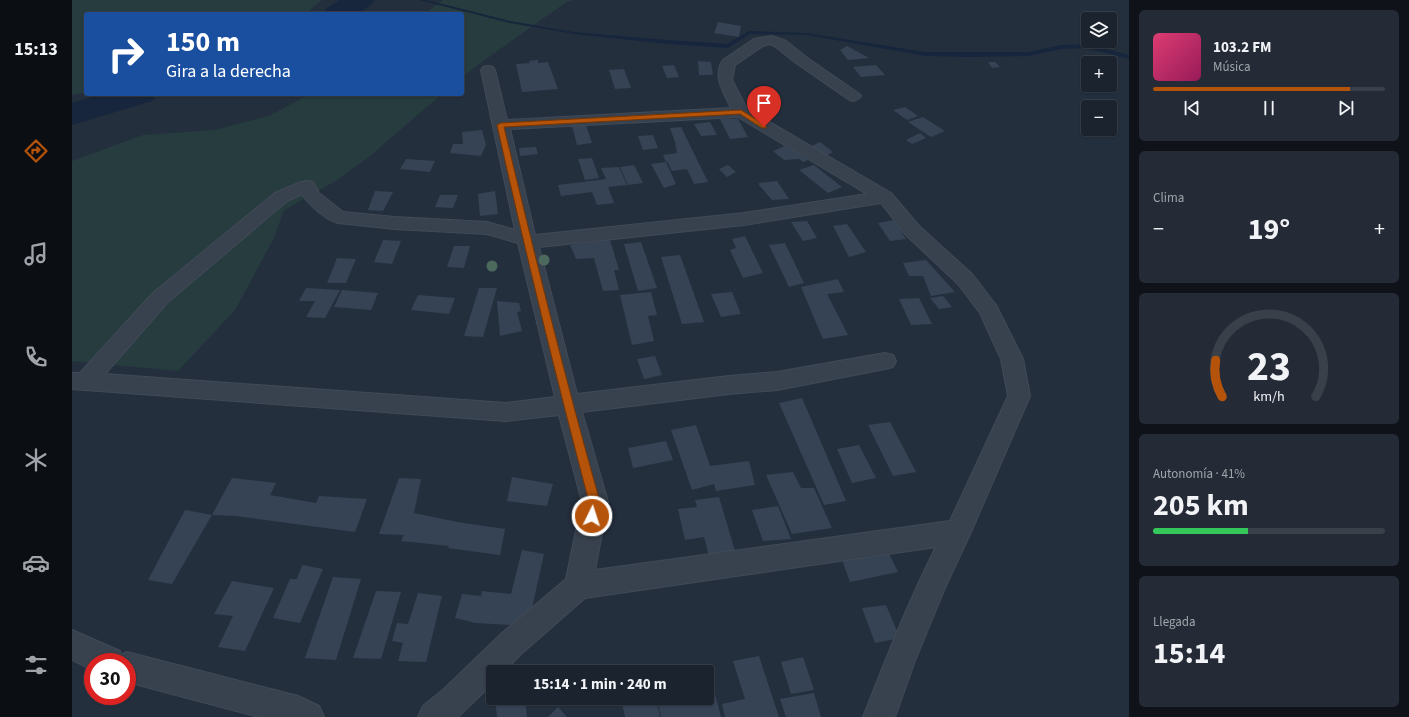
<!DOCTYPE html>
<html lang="es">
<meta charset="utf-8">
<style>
:root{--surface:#1b232e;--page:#242b36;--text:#f1f3f6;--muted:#a0a4aa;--line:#39404a;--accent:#b45309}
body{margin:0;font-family:"Source Sans 3",sans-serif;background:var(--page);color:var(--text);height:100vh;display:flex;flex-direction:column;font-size:15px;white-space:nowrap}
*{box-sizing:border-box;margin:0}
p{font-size:13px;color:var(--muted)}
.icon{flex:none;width:22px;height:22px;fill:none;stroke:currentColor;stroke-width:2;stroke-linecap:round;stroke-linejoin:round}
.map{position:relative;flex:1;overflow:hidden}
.drawer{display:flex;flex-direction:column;gap:10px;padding:10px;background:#0f1319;width:280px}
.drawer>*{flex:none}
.guide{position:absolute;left:12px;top:12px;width:380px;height:84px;border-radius:4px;box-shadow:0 1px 3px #0004,0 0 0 1px var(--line);background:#1a4fa0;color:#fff;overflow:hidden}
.buttons{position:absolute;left:1009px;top:12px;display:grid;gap:8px}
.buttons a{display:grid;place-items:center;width:36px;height:36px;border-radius:4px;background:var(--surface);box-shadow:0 1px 3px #0004,0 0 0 1px var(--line);font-size:20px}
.speed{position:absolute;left:12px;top:653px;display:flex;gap:8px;font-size:20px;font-weight:700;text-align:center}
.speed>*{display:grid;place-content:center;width:52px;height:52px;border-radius:50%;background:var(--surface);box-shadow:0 1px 3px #0004,0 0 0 1px var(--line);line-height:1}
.speed .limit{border:6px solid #d22;background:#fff;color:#111}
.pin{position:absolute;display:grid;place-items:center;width:34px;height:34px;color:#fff;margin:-41px -17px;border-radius:50% 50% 50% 0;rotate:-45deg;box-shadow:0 0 4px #0007}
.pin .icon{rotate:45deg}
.me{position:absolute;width:44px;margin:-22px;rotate:4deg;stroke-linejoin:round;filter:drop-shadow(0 0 3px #0008)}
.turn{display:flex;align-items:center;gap:14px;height:84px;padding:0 16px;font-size:18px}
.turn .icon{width:52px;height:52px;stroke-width:2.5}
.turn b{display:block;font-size:28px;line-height:34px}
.big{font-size:30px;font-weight:700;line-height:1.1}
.drawer .tile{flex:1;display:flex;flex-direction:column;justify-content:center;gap:6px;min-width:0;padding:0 14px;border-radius:6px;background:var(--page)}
.drawer .dial{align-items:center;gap:0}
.dial svg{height:104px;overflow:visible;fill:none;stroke:var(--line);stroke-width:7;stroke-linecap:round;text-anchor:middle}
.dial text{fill:var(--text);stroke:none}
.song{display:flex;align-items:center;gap:12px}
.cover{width:48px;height:48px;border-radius:6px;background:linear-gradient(135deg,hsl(340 70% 55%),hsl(330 70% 35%))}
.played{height:4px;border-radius:2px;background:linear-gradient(90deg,var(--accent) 85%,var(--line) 85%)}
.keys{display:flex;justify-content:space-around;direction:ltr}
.heat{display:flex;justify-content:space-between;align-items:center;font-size:22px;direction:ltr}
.charge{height:6px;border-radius:3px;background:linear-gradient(90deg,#34c759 41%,var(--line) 0)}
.trip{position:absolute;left:414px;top:665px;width:228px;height:40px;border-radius:4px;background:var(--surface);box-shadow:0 1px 3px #0004,0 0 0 1px var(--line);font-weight:700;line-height:40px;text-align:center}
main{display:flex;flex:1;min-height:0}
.menu{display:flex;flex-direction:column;width:72px;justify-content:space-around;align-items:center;background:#0b0e12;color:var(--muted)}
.menu .icon{width:28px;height:28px}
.menu .current{color:var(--accent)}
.menu b{font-size:18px;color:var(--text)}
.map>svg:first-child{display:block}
</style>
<main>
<nav class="menu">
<b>15:13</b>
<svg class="icon current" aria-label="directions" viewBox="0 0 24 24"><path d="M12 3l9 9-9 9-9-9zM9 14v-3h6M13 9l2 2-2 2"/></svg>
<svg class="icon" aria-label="music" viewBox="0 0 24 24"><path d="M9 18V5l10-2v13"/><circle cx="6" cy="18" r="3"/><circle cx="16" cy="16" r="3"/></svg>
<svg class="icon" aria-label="phone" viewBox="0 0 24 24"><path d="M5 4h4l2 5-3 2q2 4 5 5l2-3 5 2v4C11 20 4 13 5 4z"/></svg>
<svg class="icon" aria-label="climate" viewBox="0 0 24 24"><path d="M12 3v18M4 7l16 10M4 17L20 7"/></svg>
<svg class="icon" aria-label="car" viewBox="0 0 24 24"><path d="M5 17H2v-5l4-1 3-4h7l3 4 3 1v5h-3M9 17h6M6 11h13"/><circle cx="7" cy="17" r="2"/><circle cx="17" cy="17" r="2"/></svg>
<svg class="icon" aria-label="filters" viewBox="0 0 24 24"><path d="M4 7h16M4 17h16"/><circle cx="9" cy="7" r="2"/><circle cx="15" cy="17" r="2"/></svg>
</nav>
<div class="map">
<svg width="1057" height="717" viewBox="0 0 1057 717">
<rect width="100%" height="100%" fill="#242f3e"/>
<!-- green -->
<path fill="#263c3f" d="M0,0H250L233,14H14V92L0,95Z
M371,0H501L493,3L403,67L390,77V14H352Z
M238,94H370L298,156L262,182L212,210L202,238L163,310L106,371L0,361V161L71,135L143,130L197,116Z"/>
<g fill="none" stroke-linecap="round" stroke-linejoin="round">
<!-- stream -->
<path fill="#17263c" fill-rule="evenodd" d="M347,0H355L438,21L502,32L596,40L655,44L677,31L735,33L853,52H957L989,45L1015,44L1057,55V59L1015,48L989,49L957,56L894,57L853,56L735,35L678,34L656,48L596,44L502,34L438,23Z"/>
<!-- river -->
<path fill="#17263c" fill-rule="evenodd" d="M268,0H303C289,19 272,14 251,14L255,8Z
M30,94H85L80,101L0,125V103Z"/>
</g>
<!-- building -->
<path fill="#364354" d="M646,22L669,26L667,37L642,33Z
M775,46L797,58L776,60L768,50Z
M466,60V63L476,62L486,89L450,92L444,64L458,63L457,61Z
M626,61L639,62L641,75H627Z
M916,62H923L928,67L920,68Z
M602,65L607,77L595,78L590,66Z
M804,65L813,75L789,77L781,67Z
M552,69L559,88L543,89L537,70Z
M833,107L846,116L835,120L821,110Z
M851,117L873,131L859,137L836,122Z
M648,119H666L676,137L658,139Z
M638,122L645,135L629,136L622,124Z
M514,125L520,143L505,145L500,126Z
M609,127L636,182L622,184L615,169L600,171L595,161L594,162L604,184L592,188L579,164L594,162L591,155L605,153L603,142L598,128Z
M410,130L414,145L409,156L378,153L381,144H391L390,132Z
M848,133L854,138L840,144L834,140Z
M581,135L586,148L571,150L566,136Z
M748,142L761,152L753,156L740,146Z
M713,146L736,160L731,162L727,159L712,160L701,151Z
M464,147L466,154L448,156L447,148Z
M520,158L527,178L513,180L506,159Z
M334,159L363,161L358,172L328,169Z
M562,165L571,183L556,185L548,167Z
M656,165L664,172L655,177L647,169Z
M742,165L770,187L756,193L727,170Z
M547,167L555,185L536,187L542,203L525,205L520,192L489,196L486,185L534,179L529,168Z
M705,181L717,199L700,200L687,185V183Z
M303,191L321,192L311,211L296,210Z
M423,191L426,214L408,216L406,194Z
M368,195H386L381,208L363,207Z
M822,220L834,239L818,241L806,223Z
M735,221L745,238L731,241L719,222Z
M775,224L794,252L777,257L761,226Z
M673,236L691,273L671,278L658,250L664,248L660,239Z
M311,240L329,241L320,264L302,262Z
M538,240L547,270H542L547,290L531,291L522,258L504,259L498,245Z
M569,242L585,288L566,291L552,244Z
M713,243L732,283L717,287L697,245Z
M382,246H398L392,268L375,267Z
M608,255L632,322L610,324L589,257Z
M265,258L284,259L274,283H255Z
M854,260L883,292L859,296L851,276H837L831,263Z
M766,279L772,292L755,294L776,335L751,339L729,287Z
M234,288L268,290L253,318L234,317L243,301H227Z
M407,288H425L411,337L392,336Z
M270,290L306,293L299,310L262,307Z
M579,292L585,315L576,316L582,341L560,345L548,295Z
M660,292L669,314L649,317L639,294Z
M346,295L383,298L377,314L339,310Z
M871,296L880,307L867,309L858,298Z
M847,298L860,324L839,325L827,299Z
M425,301L447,303L449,311L445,312L450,331L428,336Z
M583,356L590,375L572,379L565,359Z
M730,398L754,454L774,501L752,505L707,403Z
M818,422L844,472L821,476L796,425Z
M624,425L638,466L677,461L683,485L644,491L642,484L620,490L599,430Z
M594,441L601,460L561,468L556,448Z
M787,445L804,478L780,483L765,449Z
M721,472L729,488H742L760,528L720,534L694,475Z
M440,477L481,484L475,506L435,501Z
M160,478L204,483L198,495L244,503L247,496L295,499L283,532L164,516L140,515L100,584L76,580L113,510L140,515Z
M327,478L349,479L342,513L385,522L433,529L428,555L376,548L377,546L329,541L332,535L307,534Z
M647,497L663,551L637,556L632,537L613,540L606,509L625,507L623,500Z
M706,506L719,539L691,541L680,510Z
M815,549L826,572L778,582L769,557Z
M450,550L472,554L456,626L404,623L383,618L390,594L409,596L410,591L439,594Z
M230,565L251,569L228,623L201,618L218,579H225Z
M261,577L289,579L264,660L233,658Z
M160,581L202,588L173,651L146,647L161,616L142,614Z
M304,591L329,592L309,659L281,658Z
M346,593L370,596L354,662L326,661L331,643L320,641L325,623L336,624Z
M814,605L828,638L803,643L790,608Z
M687,656L707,717H653L650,704L673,699L661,661Z
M731,657L742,690L719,694L709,662Z
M640,682L649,717H589L585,698H635V683Z
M742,693L749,717H714L708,699Z
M423,698H453L455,717H425Z
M549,698H584L588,717H553Z
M486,707L495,717H476Z"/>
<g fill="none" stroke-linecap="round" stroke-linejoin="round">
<defs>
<path id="street" d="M700,36L714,41L734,57L786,93L789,96L786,99L781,101L776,99L724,63L704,47L698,44L691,46L663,65L660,80L675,109L819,193L847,226L900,274L924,305L951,359L958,396L899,532L872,590L844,658L823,717H791C814,659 836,602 864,547L513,598L449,654L432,672H421V683L386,717H346L351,706L372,689L429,634L494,579L510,502L487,415L434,421L0,389V373H8L81,293L203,193L229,182L235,181L241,182L247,193L271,212L323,217L415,222L443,230L409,70L411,67L416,66L421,67L423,70L435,120L659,108C652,93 640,76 651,60L682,39ZM666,117L795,194L672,213L463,235L438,129ZM230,194C237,205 254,220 266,223L323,229L415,234L446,243L483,397L434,403L33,374L95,303L215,201ZM809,203L833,234L886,284L908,313L929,359L936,396L878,521L523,570L536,502L510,412L657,394L705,390L813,369L821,367L824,361L821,355L813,353L705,372L657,376L505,394L467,247L672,225Z
M0,630L48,651L49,655L55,652L226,696L247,706L252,717H187L55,682V662H21V670L0,660Z"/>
</defs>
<!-- street casing -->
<use href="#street" stroke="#414a57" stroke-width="2"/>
<!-- street -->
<use href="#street" fill="#38414e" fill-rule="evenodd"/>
</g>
<!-- trees -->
<g fill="#4b6a5d">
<circle cx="472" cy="260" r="5.5"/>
<circle cx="420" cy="266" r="5.5"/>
</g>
<!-- route -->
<path fill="#b45309" stroke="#753606" d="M669,110L694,125V128H690L668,114L432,127C462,253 493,378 528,502L524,520L520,521L516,520L515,516L517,502C484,377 453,251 425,125L429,123Z"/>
</svg>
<div class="buttons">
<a><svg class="icon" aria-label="layers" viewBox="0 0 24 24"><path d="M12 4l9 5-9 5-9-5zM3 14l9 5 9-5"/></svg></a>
<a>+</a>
<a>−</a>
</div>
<div class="speed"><div class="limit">30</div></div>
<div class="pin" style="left:692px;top:127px;background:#d93025"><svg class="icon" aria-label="arrive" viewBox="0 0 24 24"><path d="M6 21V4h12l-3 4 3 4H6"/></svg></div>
<svg class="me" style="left:520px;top:516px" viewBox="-20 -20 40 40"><circle r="17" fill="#b45309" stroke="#fff" stroke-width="3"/><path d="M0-11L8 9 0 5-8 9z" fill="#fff"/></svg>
<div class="trip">15:14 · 1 min · 240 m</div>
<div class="guide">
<div class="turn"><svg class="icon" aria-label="right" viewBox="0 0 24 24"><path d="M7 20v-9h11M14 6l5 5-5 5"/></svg><div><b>150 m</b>Gira a la derecha</div></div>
</div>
</div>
<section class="drawer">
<div class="tile">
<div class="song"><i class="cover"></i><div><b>103.2 FM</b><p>Música</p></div></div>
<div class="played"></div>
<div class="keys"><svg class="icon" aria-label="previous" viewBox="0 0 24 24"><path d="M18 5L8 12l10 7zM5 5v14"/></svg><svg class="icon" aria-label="pause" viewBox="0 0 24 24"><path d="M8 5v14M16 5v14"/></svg><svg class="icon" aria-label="next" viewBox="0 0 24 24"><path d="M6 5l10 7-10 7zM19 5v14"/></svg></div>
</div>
<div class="tile"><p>Clima</p>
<div class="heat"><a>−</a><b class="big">19°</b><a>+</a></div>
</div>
<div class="tile dial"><svg viewBox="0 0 100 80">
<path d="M14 69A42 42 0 1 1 86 69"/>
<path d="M14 69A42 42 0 0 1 9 41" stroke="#b45309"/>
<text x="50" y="56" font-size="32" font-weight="700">23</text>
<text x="50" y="72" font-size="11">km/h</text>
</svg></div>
<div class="tile"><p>Autonomía · 41%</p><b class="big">205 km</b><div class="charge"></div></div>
<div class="tile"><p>Llegada</p><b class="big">15:14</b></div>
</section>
</main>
